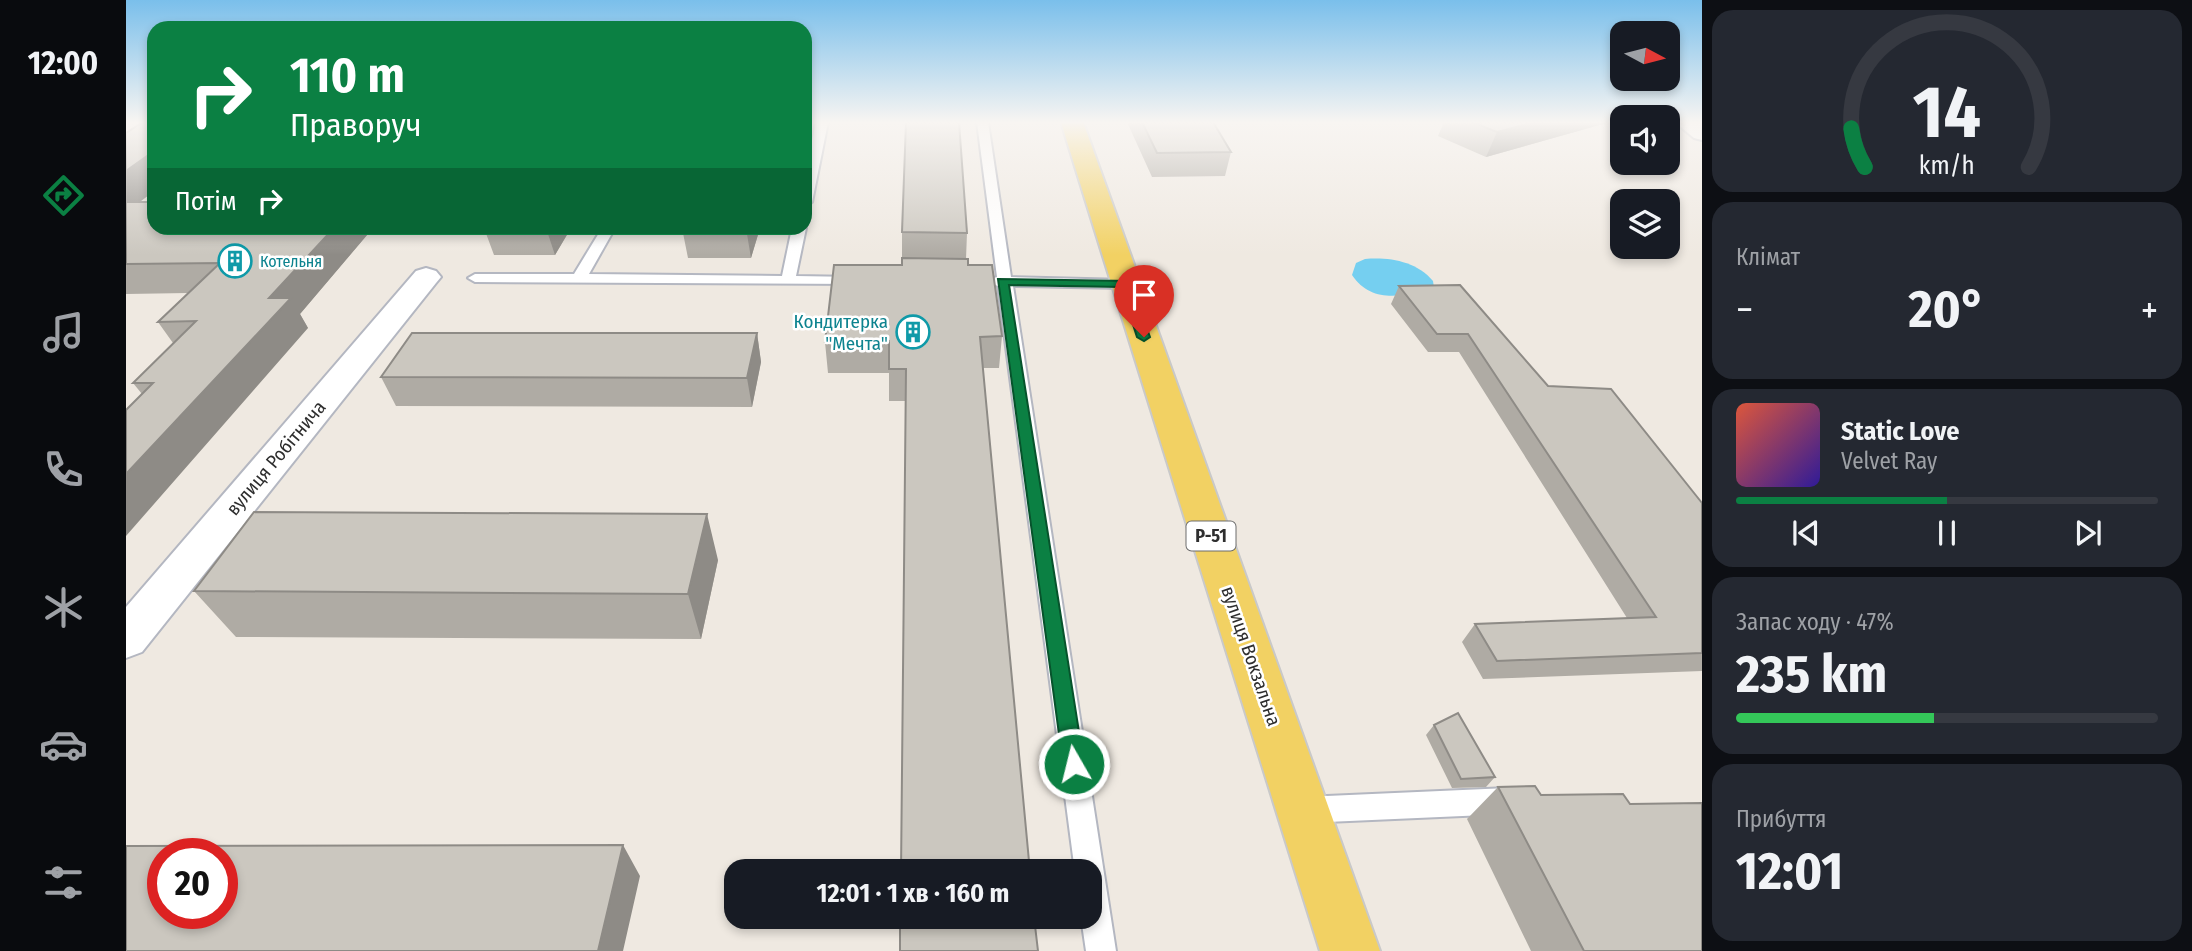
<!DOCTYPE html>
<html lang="uk">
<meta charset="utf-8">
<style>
:root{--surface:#171b24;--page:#242831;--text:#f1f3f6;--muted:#9ea1a6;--line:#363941;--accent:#0b8043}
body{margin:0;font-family:"Fira Sans Condensed",sans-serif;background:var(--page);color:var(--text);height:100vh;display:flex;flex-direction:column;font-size:26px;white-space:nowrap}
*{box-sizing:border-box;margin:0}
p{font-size:23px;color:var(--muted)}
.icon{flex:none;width:38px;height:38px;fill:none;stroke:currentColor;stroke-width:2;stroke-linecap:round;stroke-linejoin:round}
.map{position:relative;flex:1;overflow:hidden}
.panel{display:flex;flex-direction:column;gap:10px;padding:10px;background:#0d0f14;width:490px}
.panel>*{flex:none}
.top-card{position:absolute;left:21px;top:21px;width:665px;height:214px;border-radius:21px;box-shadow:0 4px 10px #0003;background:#0b8043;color:#fff;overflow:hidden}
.needle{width:46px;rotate:97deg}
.buttons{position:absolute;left:1484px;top:21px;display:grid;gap:14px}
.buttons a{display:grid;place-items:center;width:70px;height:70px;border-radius:14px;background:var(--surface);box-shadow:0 4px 10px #0003;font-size:35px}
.speed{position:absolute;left:21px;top:838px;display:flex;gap:14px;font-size:35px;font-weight:700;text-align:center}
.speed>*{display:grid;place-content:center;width:91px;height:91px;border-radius:50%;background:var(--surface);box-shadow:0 4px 10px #0003;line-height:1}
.speed .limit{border:10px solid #d22;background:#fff;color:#111}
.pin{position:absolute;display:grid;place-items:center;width:60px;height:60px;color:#fff;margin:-72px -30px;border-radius:50% 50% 50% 0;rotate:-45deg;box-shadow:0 0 7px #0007}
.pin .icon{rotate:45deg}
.me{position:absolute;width:77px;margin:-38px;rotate:352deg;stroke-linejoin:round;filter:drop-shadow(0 0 5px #0008)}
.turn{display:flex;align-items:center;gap:24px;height:147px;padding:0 28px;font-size:32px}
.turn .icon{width:91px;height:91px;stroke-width:2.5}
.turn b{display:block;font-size:49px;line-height:60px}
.then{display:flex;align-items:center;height:66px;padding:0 28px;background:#0003;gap:14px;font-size:26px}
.big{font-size:52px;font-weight:700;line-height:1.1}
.panel .card{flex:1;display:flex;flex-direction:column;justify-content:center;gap:10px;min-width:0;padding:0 24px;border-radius:21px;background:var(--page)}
.panel .dial{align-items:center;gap:0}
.dial svg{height:182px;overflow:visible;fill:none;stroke:var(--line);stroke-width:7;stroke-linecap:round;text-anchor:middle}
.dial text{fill:var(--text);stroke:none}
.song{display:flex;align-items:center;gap:21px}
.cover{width:84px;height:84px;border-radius:10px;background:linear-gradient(135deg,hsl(10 70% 55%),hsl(250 70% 35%))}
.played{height:7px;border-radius:4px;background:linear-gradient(90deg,var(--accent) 50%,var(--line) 50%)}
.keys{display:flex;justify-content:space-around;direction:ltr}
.heat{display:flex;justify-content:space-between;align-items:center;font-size:38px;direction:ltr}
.charge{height:10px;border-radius:5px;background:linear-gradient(90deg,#34c759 47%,var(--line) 0)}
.trip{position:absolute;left:598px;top:859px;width:378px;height:70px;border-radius:21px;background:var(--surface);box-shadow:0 4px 10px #0003;font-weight:700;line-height:70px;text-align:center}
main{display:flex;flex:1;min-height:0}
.tab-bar{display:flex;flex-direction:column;width:126px;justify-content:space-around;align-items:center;background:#090b0e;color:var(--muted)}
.tab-bar .icon{width:49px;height:49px}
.tab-bar .on{color:var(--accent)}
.tab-bar b{font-size:32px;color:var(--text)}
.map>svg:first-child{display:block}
</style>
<main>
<nav class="tab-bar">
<b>12:00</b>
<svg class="icon on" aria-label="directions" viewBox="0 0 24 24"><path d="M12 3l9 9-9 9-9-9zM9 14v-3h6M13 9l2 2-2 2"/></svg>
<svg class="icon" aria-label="music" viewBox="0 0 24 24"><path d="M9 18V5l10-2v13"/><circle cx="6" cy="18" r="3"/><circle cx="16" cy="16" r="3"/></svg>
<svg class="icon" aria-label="phone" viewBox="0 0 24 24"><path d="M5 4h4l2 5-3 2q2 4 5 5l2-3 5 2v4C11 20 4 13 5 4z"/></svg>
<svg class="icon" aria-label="climate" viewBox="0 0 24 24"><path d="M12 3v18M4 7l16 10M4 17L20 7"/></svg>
<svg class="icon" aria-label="car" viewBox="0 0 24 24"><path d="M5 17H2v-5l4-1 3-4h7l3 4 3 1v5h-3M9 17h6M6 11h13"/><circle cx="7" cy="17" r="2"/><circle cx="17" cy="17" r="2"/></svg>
<svg class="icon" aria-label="filters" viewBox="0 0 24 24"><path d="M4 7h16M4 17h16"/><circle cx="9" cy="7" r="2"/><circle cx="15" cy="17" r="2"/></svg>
</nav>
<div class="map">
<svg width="1576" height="951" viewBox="0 0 1576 951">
<rect width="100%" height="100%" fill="#efe9e1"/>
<!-- water -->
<path fill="#75cff0" d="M1239,259C1263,257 1290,261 1307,281L1308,288C1279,296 1246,305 1226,275L1230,263Z"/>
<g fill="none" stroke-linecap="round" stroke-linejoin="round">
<defs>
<path id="lane" d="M690,122H702L686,202L679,206V173Z
M851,122H862L885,277L1000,280L1007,284L1000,288L887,286L990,951H960L955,917H964V872H949L872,286L858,281L871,277Z
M679,227L680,228L670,276L730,277L737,281L735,284L349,282L342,278L349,274H448L476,228H489L463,274L656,276L666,228Z
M1382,788L1391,792L1395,801L1391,810L1382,814L1178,823L1169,819L1165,810L1169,801L1178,797Z"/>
<path id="street" d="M1549,122H1575L1576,140L1568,138Z
M300,268L310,271L315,277L310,283L16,652L0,658V607L290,271Z"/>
<path id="primary" d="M935,122H957L1254,951H1194Z"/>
</defs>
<!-- lane casing -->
<use href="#lane" stroke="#b4b7c1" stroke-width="4"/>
<!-- street casing -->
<use href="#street" stroke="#b4b7c1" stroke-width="4"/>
<!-- primary casing -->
<use href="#primary" stroke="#c9c9c9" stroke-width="4"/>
<!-- lane -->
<use href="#lane" fill="#fff" fill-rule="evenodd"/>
<!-- street -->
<use href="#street" fill="#fff" fill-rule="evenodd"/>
<!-- primary -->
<use href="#primary" fill="#f2d163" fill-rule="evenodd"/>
</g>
<!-- wall -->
<path fill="#afaba4" d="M28,122V191L14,202L28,228H247L174,314L182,328L16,394L7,383L47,343L32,322L62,293L0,294V133Z
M1001,122H1087L1105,152L1099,176L1026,177Z
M1318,122H1484L1360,157L1312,136Z
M358,228H445L429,255H368Z
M556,228H634L625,258H562Z
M776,232L841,233L840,259L876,336L873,368H857L779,401H763V373H702L699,342L776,265Z
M1273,286L1422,386L1576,503V671L1357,679L1336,642L1349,624L1501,618L1333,352H1302L1265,304Z
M631,333L635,362L626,407L270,406L255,377Z
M592,560L575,639L110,637L68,591Z
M1308,725L1369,777L1360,787L1326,788L1300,735Z
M1372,787L1415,795L1504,804L1576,951H1405L1341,819Z"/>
<!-- shaded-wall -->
<path fill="#8e8b86" d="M1410,122H1484L1360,157L1371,132Z
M28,151V191L0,212V171Z
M208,228H247L174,314L182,328L0,536V474L143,298Z
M420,228H445L429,255Z
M620,228H634L625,258Z
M631,333L635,362L626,407L621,378Z
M581,514L592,560L575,639L562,594Z
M497,845L514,876L497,951H472Z"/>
<!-- building -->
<path fill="#cbc7bf" stroke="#8e8b86" stroke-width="2" fill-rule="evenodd" d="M17,122H28V151L0,171V133Z
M780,122H833L841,233L776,232Z
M1016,122H1087L1105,152L1031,153Z
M1346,122H1410L1371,132Z
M0,202H28V228H208L143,298H165L0,474V410L27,383H7L70,321L32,322L94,263L0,264Z
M776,258L842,259V265H866L876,336L854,337L904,872H775L780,369H763V341L699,342L708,265H776Z
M1334,285L1422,386L1485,389L1576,503V653L1371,661L1349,624L1530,617L1342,334H1311L1273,286Z
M286,333H631L621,378L255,377Z
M128,512L581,514L562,594L68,591Z
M1332,713L1369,777L1335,779L1308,725Z
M1409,786L1415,795L1497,794L1504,804L1576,803V951H1458L1372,787Z
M497,845L472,951H0V846ZM37,854H96V914H37Z
M774,917H908L912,951H774Z"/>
<!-- sky -->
<linearGradient id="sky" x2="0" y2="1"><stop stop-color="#7abfeb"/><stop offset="0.48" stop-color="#f8f5f2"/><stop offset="1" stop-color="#f8f5f2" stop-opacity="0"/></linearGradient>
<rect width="1576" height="255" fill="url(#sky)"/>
<!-- route -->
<path fill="#0b8043" stroke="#07532c" stroke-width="2" d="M872,279L1004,281L1024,337L1018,341L1011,337L995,287L883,285L958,764L955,771L948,774L940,771L937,764Z"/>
<!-- icons -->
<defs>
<symbol id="building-ring" viewBox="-11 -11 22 22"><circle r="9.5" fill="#fff" stroke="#0f9aa8" stroke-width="1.5"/><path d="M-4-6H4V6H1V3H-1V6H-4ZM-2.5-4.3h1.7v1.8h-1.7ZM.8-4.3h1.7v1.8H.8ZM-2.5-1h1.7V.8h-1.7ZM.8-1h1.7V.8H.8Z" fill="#0f9aa8"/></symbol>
</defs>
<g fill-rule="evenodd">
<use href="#building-ring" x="90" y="242" width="38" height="38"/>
<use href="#building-ring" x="768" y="313" width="38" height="38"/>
</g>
<g text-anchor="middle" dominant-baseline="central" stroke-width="5" stroke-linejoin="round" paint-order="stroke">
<!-- far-culture labels -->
<g font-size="16" fill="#0d838f" stroke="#fff" text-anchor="start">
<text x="134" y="261">Котельня</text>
</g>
<!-- shield labels -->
<rect fill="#fff" stroke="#6d6d6d" stroke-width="2" x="1060.5" y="521.5" width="49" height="29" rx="5"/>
<g font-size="18" font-weight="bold" fill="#2e2e2e">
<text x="1085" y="536">Р-51</text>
</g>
<!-- culture labels -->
<g font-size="19" fill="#0d838f" stroke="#fff" text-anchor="end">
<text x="762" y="321">Кондитерка<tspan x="762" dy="22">"Мечта"</tspan></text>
</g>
<!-- street labels -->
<g font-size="19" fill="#2e2e2e" stroke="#fff">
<text transform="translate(150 458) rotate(-50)">вулиця Робітнича</text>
<text transform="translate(1125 656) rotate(71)">вулиця Вокзальна</text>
</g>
</g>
</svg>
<div class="buttons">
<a><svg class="needle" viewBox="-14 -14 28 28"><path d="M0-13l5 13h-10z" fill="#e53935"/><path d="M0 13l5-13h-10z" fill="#9ea1a6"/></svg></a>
<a><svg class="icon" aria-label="sound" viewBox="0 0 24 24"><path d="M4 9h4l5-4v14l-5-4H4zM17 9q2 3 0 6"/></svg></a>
<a><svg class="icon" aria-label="layers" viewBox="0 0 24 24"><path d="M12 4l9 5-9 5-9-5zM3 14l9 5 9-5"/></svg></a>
</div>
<div class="speed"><div class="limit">20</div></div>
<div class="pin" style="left:1018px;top:337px;background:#d93025"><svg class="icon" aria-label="arrive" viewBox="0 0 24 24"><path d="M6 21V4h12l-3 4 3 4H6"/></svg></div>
<svg class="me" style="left:948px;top:764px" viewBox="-20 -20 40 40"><circle r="17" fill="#0b8043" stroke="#fff" stroke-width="3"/><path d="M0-11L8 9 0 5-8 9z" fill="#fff"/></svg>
<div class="trip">12:01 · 1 хв · 160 m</div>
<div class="top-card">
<div class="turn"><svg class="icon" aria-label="right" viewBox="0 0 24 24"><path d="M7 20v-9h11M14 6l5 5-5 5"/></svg><div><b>110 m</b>Праворуч</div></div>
<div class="then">Потім<svg class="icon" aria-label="right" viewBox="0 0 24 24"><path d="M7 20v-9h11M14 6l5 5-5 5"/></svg></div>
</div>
</div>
<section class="panel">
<div class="card dial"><svg viewBox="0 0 100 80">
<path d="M14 69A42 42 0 1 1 86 69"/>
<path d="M14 69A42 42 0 0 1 8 52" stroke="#0b8043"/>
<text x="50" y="56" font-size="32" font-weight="700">14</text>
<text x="50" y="72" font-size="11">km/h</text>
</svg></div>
<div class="card"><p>Клімат</p>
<div class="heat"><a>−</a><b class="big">20°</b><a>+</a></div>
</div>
<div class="card">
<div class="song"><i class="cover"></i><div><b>Static Love</b><p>Velvet Ray</p></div></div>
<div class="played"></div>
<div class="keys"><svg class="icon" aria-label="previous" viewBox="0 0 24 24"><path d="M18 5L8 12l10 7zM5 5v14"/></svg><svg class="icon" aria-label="pause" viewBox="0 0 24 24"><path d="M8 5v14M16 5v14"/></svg><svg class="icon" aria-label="next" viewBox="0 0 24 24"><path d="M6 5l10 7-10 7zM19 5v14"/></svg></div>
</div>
<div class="card"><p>Запас ходу · 47%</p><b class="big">235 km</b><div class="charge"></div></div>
<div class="card"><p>Прибуття</p><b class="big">12:01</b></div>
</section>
</main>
